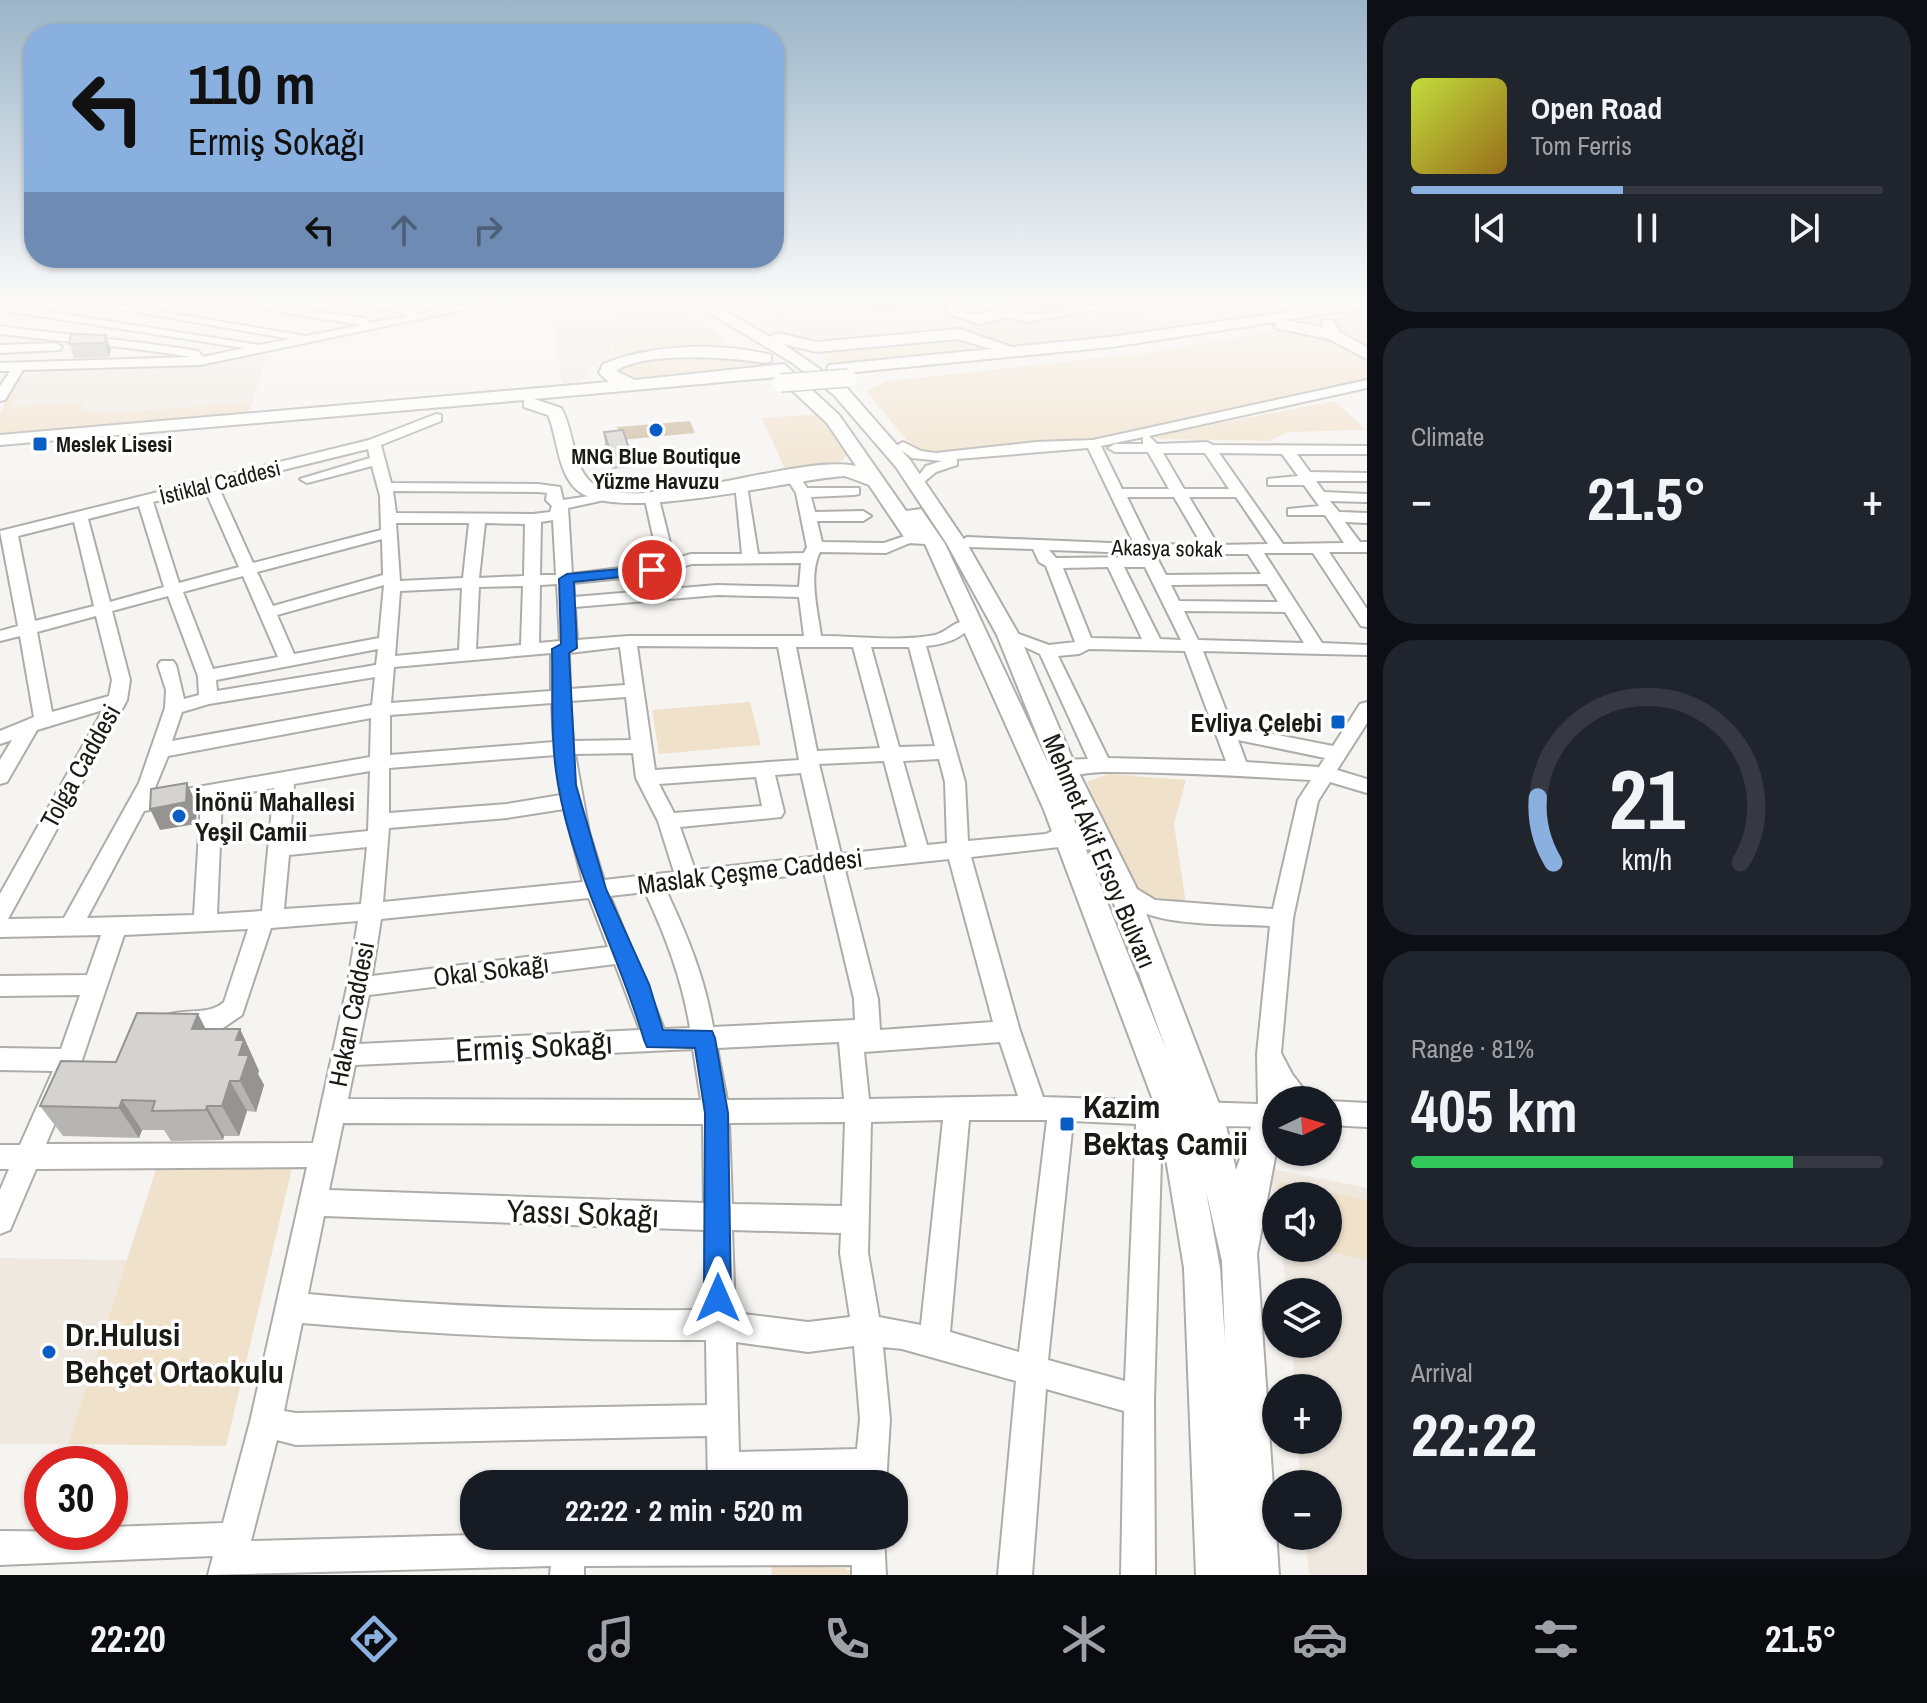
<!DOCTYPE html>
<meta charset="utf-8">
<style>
:root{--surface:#171b24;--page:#20242c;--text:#f1f3f6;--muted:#9ea1a6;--line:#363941;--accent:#8ab0e0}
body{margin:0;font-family:"Archivo Narrow",sans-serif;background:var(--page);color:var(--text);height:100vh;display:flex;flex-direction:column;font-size:30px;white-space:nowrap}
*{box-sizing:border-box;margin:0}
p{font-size:26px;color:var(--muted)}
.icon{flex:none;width:44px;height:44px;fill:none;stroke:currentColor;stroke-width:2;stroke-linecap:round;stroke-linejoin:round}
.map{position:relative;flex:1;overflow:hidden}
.details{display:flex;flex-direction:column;gap:16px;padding:16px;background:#0d0f14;width:560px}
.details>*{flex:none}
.banner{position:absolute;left:24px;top:24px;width:760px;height:244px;border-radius:32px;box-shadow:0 2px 6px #0004;background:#8ab0e0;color:#111;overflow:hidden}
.needle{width:52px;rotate:85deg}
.fabs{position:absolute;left:1262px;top:1086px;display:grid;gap:16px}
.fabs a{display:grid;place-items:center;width:80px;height:80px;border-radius:50%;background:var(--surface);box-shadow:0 2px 6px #0004;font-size:40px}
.speed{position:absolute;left:24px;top:1446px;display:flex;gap:16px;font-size:40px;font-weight:700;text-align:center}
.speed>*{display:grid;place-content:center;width:104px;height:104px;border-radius:50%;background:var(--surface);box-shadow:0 2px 6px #0004;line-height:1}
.speed .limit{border:12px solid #d22;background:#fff;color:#111}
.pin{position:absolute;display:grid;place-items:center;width:68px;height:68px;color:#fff;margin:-34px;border:4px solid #fff;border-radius:50%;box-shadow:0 2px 8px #0007}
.me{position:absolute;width:88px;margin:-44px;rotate:0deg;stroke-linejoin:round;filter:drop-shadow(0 0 6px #0008)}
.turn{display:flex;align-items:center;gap:28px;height:168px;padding:0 32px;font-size:36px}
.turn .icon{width:104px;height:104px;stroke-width:2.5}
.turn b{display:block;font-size:56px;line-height:68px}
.lanes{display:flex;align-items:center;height:76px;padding:0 32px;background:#0003;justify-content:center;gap:40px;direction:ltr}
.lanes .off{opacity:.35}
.big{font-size:60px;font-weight:800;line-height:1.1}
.details .widget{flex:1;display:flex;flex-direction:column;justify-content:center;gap:12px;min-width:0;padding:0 28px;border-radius:32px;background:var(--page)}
.details .dial{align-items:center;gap:0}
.dial svg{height:208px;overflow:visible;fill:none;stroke:var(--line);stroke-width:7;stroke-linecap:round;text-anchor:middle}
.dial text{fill:var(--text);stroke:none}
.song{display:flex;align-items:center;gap:24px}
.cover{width:96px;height:96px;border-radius:12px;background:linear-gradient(135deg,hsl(70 70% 55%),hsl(40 70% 35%))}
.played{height:8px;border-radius:4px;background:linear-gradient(90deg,var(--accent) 45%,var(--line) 45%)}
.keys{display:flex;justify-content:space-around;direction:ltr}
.heat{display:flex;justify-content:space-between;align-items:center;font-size:44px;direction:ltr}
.charge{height:12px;border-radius:6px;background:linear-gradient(90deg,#34c759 81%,var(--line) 0)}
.trip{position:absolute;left:460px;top:1470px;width:448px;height:80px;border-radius:32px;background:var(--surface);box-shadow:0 2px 6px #0004;font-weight:800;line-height:80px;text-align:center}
.tab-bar{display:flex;height:128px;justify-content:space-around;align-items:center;background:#090b0e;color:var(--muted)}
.tab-bar .icon{width:56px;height:56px}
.tab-bar .selected{color:var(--accent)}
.tab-bar b{font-size:36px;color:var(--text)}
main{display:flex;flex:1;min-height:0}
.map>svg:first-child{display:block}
</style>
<main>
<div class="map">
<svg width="1367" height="1575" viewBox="0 0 1367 1575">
<rect width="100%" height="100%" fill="#f6f4f1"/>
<!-- built -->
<path fill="#efe8df" d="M517,301H626L613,341L616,357L587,366L589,377L563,386L554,332L557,329L551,318L559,316L508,303Z
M719,301H1346L1140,334L1017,347L957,330L820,343L792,338Z
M268,353L250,410L0,436V412L21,377L28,373L190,366Z
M1269,1168L1367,1188V1575H1309L1305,1536H1328V1484H1300L1298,1440H1328V1388H1295L1292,1344H1328V1292H1287L1281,1248H1328V1196H1276V1213Z
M0,1258L127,1260L68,1444H0Z"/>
<!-- green -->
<path fill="#f0e1ca" d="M626,301H667L726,340L713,348L615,355L613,341Z
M733,301H854L856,304L848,309L775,321Z
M1121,306L1159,331L1017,347L956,327Z
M1367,310V345L1341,330L1333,321L1342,315Z
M1289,329L1320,335L1367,361V381L1106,439L934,455L915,450L866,391L888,381L1146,353Z
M960,339L969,342L973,348L833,365L824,359L830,351Z
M721,356L759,361L771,369L632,379L614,374L616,367L627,362Z
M12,391H20L11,407L84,402L81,408L97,414L253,402L246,414L0,436V412Z
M1335,401L1366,430L1288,432L1269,441L1157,439L1153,436Z
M822,414L850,451L842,461L785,469L762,418Z
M750,702L761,745L659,754L652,710Z
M1108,774L1186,780L1174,824L1186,904L1142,903L1087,782Z
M295,1156L226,1446L68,1444L157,1166Z
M1277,1181L1367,1200V1260L1313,1248H1328V1196H1279Z
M771,1565L845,1568L856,1575H772Z"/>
<!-- water -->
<path fill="#c9b698" d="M690,421L695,433L621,440L617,427Z"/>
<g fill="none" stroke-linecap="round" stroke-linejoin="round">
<defs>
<path id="minor" d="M73,301H99L306,336L361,325L212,301H241L365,318L370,323L406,316L402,312L334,304L328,301L406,305L417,314L483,301H505L200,365L23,370L5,400L0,401V386L10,371H0V363L191,357C128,346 64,342 0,334V326C66,335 132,340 198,351L203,357L244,348L0,310V304L259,345L291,339Z
M941,301H953C968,325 988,308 1009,310C1016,310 1022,314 1028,314C1063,315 1102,300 1141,301L1027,322L1008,317L979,324L950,314Z
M1269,301H1283L1304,314L1294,316Z
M56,343L62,347L60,350L0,353V345Z
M1367,380V388L1149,436L1157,444L1207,442L1213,445L1367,446V454H1297L1310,472L1367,473V481H1316L1324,492L1367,494V502L1330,501L1339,512L1367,513V523L1345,522L1360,542H1367V552H1329L1367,609V627L1361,626L1313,553H1264L1322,643L1367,645V655L1203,651L1232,726L1333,746L1360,704L1367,702V723L1337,770L1367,779V793L1330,782L1318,801L1293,918L1281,1053L1292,1074L1312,1100H1276V1127L1162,1125L1154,1400L1155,1575H1121L1124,1411L1046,1389L1032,1575H998L1016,1381L902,1349L883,1347L890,1419L886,1484H854V1481L708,1484L707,1436L296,1445L277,1440L251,1541L474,1535L884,1536L886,1575H852V1565L584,1566V1575H550L551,1566L208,1575L213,1556L0,1565V1531L110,1532V1527L223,1523L250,1422L307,1167L36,1169L10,1230L0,1234V1190L9,1169H0V1145H20L53,1071L0,1070V1048L61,1049L80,995L0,996V976L87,975L101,935L0,937V894L103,710L37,730L7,782L0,784V760L12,740L0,744V731L34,717L20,636L0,641V631L18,626L0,531L369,440L436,414L441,415V421L381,445L391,483L538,484L560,487L563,500L609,493V499L568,508L572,574L659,563L644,495L646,492H656L658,495L674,559L691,554H742L735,483H745L747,486L758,554L804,553L807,547L796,493L786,477L788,474H798L807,488H859V494L854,495L811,497L815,512L863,511L871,516L863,521H817L822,542L884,543L914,533L922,538L886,553L820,552C808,575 818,612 821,636C858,636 899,642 935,635C948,632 955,619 969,622L972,626C959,640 945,644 926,646L965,782L968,841L1046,834L1066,824L1073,827L1076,832L1066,844L1059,847L971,857L1020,1031L1043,1097L1258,1104L1257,1054L1270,926C1227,923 1134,930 1111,888L1114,882L1122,880L1155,900L1273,909L1298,800L1311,780C1242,776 1173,772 1104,772C1090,772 1051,779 1043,777L1040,772L1043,767L1063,760L1088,759L1040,654L999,635L1008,630L1049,645L1075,642L1046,566L1039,562L1033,549L967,547L959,542L967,537L1134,544L1088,448L957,459V465L936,472L924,482L917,478L926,466L942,461L912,458L896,446L903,442L921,451L936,453L1036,442L1093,440ZM1143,437V444H1115L1108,448L1115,452H1148L1169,489H1122L1101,446ZM368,449L370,458L300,479L307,483L372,466L380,496L381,530L253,563L218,486ZM1163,453H1205L1229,489H1184ZM1219,453L1282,454L1298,476L1268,479V485H1304L1319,506L1288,509V515H1325L1344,543L1283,544ZM205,490L239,567L179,583L153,502ZM393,491L538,492L547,493L546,500L552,506L550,512L533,514L396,513ZM1127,497H1174L1202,545L1150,544ZM1189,497H1236L1268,544L1218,545ZM139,506L164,587L110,602L88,519ZM553,520L556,575H540L541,522ZM74,522L94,606L35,621L18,536ZM396,523H469L463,578L400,581ZM485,523L525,524L524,576L479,578ZM382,539L383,575L273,606L257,572ZM1049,550L1139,553L1141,557L1056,558ZM1155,554H1248L1261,574L1166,575ZM801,563L799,587L717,585L574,597L573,583L652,575L692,564ZM1108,567L1142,639L1091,638L1063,568ZM1124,567H1145L1181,640L1160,639ZM243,576L278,657L213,669L183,592ZM557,584L560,641L539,643L540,585ZM1267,584L1278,602L1179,601L1171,585ZM384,585L379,638L294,654L277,615ZM523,586L521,645L476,649L479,587ZM462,588L459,650L395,656L400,591ZM717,595L799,597L804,636H628L577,640L575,607ZM168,596L198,676L199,695L184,699L176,665L173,661H161L158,665L166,690L165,708L139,783L64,918L8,919L127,700L130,680L112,611ZM1184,611L1285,612L1304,643L1198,640ZM96,616L112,680L109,696L52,712L37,632ZM637,646L778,647L799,760L655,770ZM620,647L625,685L570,689L569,653ZM796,647H853L880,748L817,751ZM871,647H909L935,746L899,747ZM378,649L376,665L217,691L216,680ZM1089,649L1185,651L1226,761L1108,758L1058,656L1079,654ZM551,653V691L391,703L394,667ZM375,677L372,705L172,741L182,712L209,704ZM626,697L631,740L573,741L570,701ZM552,703L554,742L390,755V715ZM371,718L370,757L152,795L168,756ZM1238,740L1325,758L1319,767L1246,762ZM633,753L636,778L658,821L674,872L604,880L589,832L575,754ZM556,755L561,795L507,804L389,813V768ZM939,759L945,782L947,843L927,845L903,761ZM884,761L907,847L841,854L819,764ZM370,771L368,831L290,839L294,784ZM801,773L820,856L695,870L680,827L781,817L784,812L775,775ZM756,777L762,806L674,813L659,784ZM274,788L262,911L217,914L222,797ZM201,801L194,915L87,918L144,811ZM564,809L583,882L383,902L389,828L507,818ZM367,847L361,904L284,909L289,855ZM949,859L993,1022L880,1030L878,999L845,870ZM824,872L854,999L855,1020L713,1027C705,978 687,935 666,890ZM645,892C666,937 682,979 690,1028L664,1029L610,896ZM589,898L608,947L372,976L381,919ZM358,921L347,987L313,1143L46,1144L82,1060L124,935L248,929L224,1002C208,1016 187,1008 167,1015L164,1022L167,1029L176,1032L220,1030L242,1015L271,928ZM615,964L640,1030L359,1044L369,995ZM839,1042L844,1099L727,1100L717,1048ZM1000,1042L1018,1096L869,1099L864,1052ZM693,1049L701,1100L348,1099L355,1065ZM943,1120L921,1325L879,1317L868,1253L871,1122ZM969,1120H1047L1019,1352L950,1332ZM1073,1121L1136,1124L1125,1381L1048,1360ZM845,1122L842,1206L732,1204L729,1123ZM343,1123L703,1124L704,1203L329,1190ZM324,1216L705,1230L706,1310C572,1311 441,1307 308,1294ZM732,1230L841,1233L840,1253L850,1317L808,1322L735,1313ZM302,1323C437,1335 570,1341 706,1340L707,1405L296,1413L284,1411ZM736,1342L808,1352L854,1346L860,1419L857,1449L739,1452Z
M1328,1101L1367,1103V1127L1328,1125Z"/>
<path id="major" d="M690,301H708L770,337L777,333L817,342L959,329L1012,347L1111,337L1367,301V308L1283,320L1322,327V320H1332L1341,333L1367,347V359L1329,339L1275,328V322L1111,347L835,374L827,369L829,365L991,349L958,339L817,352L783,344L846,387L910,460L967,544L1019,635L1076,767L1136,887L1224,1117L1236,1170L1259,1104L1276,1102V1152L1257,1254L1279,1575H1196L1184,1268L1159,1116L1044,810L925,544L908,543L869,485L845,476C789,479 617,525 577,490C557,472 558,438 548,415L524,407V400L0,445V435L609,382L599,373L603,364C652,344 720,342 771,355V361L765,363C730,357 645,351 616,371L635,380L784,364L839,415L906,511L921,509L945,544L1070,810L1166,1049L1108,887L1050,767L997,635L947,544L896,467L834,395L791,362ZM778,377L827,423L856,466C796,453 635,519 591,482C572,466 574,429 561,408L534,399ZM1206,1191L1222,1261L1225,1341L1220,1268Z"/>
</defs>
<!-- minor casing -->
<use href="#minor" stroke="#aeaca9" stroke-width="4"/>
<!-- major casing -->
<use href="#major" stroke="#aeaca9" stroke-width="4"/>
<!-- minor -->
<use href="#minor" fill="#fff" fill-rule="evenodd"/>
<!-- major -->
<use href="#major" fill="#fff" fill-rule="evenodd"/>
<defs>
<path id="major-bridge" d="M781,383L848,378"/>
</defs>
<!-- major-bridge casing -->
<use href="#major-bridge" stroke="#aeaca9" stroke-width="20" stroke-linecap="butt"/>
<!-- major-bridge -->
<use href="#major-bridge" stroke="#fff" stroke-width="17"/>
</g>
<!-- wall -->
<path fill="#b7b5b3" d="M868,301H902L901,310L874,311Z
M954,301H981L980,305H960Z
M1012,301H1092V302L1038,308L1034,305H1019Z
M106,335L111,349L109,357L74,358L69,344Z
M604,432L630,452L631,467L612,469L605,447Z
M206,1029H240L259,1071L258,1074L264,1085L256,1112L247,1111L239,1136H224L223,1140L171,1141L164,1130H142L139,1138L63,1136L40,1106L116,1062Z"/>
<!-- shaded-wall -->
<path fill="#959492" d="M1039,301H1092V302L1038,308Z
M106,335L111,349L109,357L104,343Z
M187,783L197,805L196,824L160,830L150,809Z
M198,1014L214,1045L192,1029Z
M240,1029L259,1071L258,1074L264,1085L256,1112L240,1081L239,1055L236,1040Z
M230,1081L247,1111L239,1136L222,1106Z
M122,1100L142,1130L139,1138L119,1108Z
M207,1106L224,1136L223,1140L206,1110Z"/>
<!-- building -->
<path fill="#d5d3d0" stroke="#959492" stroke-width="2" d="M71,334L106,335L104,343L69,344Z
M623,430L630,452L611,454L604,432Z
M187,783L186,802L150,809L151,789Z
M137,1013L198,1014L192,1029H240L236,1040H244L239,1055H249L240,1081H230L222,1106H207L206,1110L152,1111L155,1101L122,1100L119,1108L40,1106L61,1061L116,1062Z"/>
<!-- sky -->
<linearGradient id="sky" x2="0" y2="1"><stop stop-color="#9bb5c8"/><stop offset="0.58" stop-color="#fbfaf9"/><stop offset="1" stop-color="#fbfaf9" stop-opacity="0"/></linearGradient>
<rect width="1367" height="521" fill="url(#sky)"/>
<!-- route -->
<path fill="#1a73e8" stroke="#114b97" stroke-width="2" d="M652,566L658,567V573L574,582L577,648L569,653L576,785L606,889L649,984L663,1030L712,1031L715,1038L728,1113L731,1298L727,1307L718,1311L708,1307L704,1298L705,1113L695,1048L647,1047L644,1040C619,954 573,873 558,784C550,740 553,693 552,649L561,644L559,579L567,574Z"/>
<!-- markers -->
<g fill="#0b5dc6" stroke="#fff" stroke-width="3">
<circle cx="656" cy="430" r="8"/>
<rect x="32" y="436" width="16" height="16" rx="4"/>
<rect x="1330" y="714" width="16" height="16" rx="4"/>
<circle cx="179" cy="816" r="8"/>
<rect x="1059" y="1116" width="16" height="16" rx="4"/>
<circle cx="49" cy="1352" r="8"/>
</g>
<g text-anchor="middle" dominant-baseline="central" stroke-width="7" stroke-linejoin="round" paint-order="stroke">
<!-- far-poi labels -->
<g font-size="22" font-weight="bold" fill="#1b1a19" stroke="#fff" text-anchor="start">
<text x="56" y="444">Meslek Lisesi</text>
<text x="656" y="456" text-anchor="middle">MNG Blue Boutique<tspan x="656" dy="25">Yüzme Havuzu</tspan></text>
</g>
<!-- far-street labels -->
<g font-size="22" fill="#1b1a19" stroke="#fff">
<text transform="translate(220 482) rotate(-14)">İstiklal Caddesi</text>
<text transform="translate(1167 548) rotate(1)">Akasya sokak</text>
</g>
<!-- poi labels -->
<g font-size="26" font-weight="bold" fill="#1b1a19" stroke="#fff" text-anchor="end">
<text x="1322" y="722">Evliya Çelebi</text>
<text x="195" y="801" text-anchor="start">İnönü Mahallesi<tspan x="195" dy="30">Yeşil Camii</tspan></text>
</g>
<!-- street labels -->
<g font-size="26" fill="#1b1a19" stroke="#fff">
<text transform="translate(80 766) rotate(-61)">Tolga Caddesi</text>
<text transform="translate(1100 851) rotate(67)">Mehmet Akif Ersoy Bulvarı</text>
<text transform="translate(750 871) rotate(-7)">Maslak Çeşme Caddesi</text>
<text transform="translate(491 970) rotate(-7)">Okal Sokağı</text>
<text transform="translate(351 1014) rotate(-79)">Hakan Caddesi</text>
</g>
<!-- near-street labels -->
<g font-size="32" fill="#1b1a19" stroke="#fff">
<text transform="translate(534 1046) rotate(-3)">Ermiş Sokağı</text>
<text transform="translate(583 1213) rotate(2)">Yassı Sokağı</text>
</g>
<!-- near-poi labels -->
<g font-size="32" font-weight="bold" fill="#1b1a19" stroke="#fff" text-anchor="start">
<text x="1083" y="1106">Kazim<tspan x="1083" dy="37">Bektaş Camii</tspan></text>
<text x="65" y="1334">Dr.Hulusi<tspan x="65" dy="37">Behçet Ortaokulu</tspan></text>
</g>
</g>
</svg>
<div class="fabs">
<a><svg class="needle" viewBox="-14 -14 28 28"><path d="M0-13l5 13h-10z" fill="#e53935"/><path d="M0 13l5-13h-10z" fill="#9ea1a6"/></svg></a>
<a><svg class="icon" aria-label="sound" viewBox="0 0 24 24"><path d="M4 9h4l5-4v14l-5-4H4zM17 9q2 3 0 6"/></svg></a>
<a><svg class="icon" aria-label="layers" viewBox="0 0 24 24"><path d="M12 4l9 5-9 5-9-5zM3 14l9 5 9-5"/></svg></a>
<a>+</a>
<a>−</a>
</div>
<div class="speed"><div class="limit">30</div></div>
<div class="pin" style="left:652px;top:570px;background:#d93025"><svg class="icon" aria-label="arrive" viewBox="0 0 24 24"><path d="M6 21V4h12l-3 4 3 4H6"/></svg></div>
<svg class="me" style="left:718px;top:1298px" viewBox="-20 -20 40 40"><path d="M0-17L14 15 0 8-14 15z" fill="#1a73e8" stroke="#fff" stroke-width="4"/></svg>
<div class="trip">22:22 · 2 min · 520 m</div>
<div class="banner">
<div class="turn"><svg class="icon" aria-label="left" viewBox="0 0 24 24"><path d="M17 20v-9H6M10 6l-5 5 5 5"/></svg><div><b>110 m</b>Ermiş Sokağı</div></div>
<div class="lanes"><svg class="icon" aria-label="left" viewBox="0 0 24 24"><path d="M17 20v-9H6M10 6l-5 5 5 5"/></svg><svg class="icon off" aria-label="ahead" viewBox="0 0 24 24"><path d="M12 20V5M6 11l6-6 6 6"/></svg><svg class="icon off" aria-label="right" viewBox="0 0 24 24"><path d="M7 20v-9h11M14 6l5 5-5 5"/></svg></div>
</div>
</div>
<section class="details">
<div class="widget">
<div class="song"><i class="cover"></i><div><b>Open Road</b><p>Tom Ferris</p></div></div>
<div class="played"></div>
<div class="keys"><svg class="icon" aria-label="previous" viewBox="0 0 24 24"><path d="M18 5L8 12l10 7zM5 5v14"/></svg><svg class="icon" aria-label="pause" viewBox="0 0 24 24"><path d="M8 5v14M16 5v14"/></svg><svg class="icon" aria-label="next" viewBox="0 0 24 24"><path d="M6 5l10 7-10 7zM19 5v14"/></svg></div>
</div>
<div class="widget"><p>Climate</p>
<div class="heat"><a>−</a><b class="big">21.5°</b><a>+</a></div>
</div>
<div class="widget dial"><svg viewBox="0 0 100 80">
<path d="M14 69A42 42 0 1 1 86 69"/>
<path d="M14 69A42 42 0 0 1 8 44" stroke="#8ab0e0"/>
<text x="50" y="56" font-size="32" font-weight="700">21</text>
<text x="50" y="72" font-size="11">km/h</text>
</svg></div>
<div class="widget"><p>Range · 81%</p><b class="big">405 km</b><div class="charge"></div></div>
<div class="widget"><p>Arrival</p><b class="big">22:22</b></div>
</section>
</main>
<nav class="tab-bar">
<b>22:20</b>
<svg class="icon selected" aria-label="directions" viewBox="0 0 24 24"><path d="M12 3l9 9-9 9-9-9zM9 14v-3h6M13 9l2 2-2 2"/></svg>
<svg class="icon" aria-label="music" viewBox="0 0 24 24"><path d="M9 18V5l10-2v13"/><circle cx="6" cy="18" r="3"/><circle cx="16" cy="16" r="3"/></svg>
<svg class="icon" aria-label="phone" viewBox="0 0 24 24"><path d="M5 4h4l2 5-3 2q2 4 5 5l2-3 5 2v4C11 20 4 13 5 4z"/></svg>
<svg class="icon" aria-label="climate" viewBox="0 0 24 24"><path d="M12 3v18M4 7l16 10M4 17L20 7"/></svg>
<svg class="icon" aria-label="car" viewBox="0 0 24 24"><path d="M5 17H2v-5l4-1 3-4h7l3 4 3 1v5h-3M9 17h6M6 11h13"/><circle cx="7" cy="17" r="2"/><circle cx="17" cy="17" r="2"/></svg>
<svg class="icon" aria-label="filters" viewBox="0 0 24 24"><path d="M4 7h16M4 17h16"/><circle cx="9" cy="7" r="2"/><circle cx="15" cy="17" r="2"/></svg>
<b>21.5°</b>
</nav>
